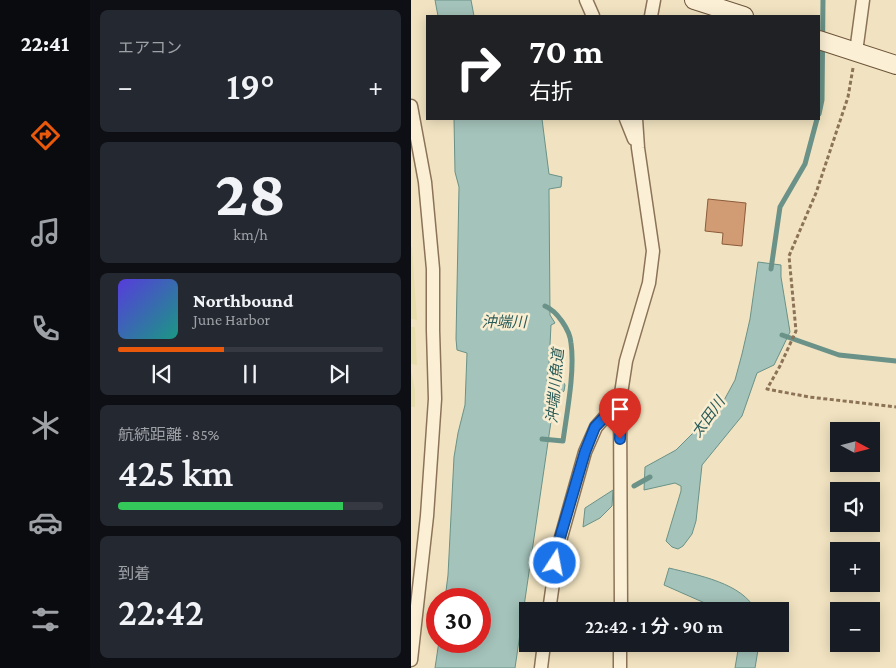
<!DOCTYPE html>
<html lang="ja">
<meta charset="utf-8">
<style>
:root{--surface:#171b24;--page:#242831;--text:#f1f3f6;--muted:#9ea1a6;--line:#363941;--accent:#ea580c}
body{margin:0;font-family:"Crimson Pro","Noto Sans JP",serif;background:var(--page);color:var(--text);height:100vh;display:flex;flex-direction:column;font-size:19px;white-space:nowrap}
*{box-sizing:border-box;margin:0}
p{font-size:16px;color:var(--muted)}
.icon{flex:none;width:28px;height:28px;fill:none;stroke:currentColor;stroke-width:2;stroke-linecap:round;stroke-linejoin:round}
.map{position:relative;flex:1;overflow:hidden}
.drawer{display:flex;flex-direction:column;gap:10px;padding:10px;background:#0d0f14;width:321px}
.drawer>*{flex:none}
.banner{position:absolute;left:15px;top:15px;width:394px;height:105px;border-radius:0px;box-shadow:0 2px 12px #0003;background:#202124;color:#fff;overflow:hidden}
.needle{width:32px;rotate:97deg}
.tools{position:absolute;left:419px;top:422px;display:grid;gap:10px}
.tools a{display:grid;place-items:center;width:50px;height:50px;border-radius:0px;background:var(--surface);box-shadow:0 2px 12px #0003;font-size:25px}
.speed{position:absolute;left:15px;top:588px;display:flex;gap:10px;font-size:25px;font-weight:700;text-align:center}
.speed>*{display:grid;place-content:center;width:65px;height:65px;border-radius:50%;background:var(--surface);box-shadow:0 2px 12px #0003;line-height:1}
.speed .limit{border:8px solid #d22;background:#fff;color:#111}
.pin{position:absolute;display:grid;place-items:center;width:42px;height:42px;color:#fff;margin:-51px -21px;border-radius:50% 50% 50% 0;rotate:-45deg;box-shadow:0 0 5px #0007}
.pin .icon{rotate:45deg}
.me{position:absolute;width:55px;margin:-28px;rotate:11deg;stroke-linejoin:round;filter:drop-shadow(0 0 4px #0008)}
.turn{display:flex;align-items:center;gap:18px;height:105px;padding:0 20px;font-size:22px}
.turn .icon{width:65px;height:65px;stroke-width:2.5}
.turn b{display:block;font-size:35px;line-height:42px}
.big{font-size:38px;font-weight:600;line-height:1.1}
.drawer .widget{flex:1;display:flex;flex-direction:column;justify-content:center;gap:8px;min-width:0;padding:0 18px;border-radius:8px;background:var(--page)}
.drawer .dial{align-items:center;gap:0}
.dial b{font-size:65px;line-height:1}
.song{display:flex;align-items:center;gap:15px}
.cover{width:60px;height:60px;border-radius:8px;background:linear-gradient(135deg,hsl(250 70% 55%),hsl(170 70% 35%))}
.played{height:5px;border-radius:2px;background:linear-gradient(90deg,var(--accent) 40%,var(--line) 40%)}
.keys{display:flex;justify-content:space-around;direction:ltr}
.heat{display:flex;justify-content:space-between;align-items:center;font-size:28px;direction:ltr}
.charge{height:8px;border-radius:4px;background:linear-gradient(90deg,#34c759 85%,var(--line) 0)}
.trip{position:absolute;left:108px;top:602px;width:270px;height:50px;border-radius:0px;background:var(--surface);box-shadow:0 2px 12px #0003;font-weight:600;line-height:50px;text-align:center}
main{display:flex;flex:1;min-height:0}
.tabs{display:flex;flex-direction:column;width:90px;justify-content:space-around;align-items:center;background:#090b0e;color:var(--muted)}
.tabs .icon{width:35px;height:35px}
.tabs .on{color:var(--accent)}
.tabs b{font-size:22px;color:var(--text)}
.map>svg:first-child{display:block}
</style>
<main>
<nav class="tabs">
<b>22:41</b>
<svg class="icon on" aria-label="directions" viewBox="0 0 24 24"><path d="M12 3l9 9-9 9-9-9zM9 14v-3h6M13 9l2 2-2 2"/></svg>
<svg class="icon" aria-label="music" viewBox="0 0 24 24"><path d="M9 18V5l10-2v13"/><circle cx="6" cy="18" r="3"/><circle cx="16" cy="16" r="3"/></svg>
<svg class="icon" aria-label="phone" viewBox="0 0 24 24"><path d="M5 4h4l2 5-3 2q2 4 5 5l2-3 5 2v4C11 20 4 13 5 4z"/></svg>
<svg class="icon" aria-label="climate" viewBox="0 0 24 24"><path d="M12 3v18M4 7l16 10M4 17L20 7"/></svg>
<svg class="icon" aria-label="car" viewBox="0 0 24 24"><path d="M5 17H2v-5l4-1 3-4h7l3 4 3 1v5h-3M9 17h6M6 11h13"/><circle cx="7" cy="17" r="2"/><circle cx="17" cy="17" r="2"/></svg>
<svg class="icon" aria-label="filters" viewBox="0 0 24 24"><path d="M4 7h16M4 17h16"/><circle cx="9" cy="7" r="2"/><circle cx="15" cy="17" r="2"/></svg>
</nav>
<section class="drawer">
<div class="widget"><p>エアコン</p>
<div class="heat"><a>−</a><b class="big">19°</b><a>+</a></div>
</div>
<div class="widget dial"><b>28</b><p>km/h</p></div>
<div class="widget">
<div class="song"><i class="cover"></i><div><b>Northbound</b><p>June Harbor</p></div></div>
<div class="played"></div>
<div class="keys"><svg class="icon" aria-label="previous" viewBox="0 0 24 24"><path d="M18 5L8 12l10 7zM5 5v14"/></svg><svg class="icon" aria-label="pause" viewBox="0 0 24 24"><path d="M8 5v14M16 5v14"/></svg><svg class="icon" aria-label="next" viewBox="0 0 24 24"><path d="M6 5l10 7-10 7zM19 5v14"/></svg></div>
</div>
<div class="widget"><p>航続距離 · 85%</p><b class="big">425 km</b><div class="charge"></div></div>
<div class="widget"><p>到着</p><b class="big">22:42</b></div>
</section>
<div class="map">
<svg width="485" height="668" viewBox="0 0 485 668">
<rect width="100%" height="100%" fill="#f1e3c1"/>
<!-- farmland -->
<path fill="#e7deae" d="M0,247H1L6,320L0,319Z
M0,327H4L6,365L0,364Z
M0,371L4,390V407H0Z"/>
<!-- water -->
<path fill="#a4c3ba" stroke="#6a9288" d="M24,0H60L63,16H27Z
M43,119H131L138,174L151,177L150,187L138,189L139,315L144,323L140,325L138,364L136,382L151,380L154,385L153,391L143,401L104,668H24L28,641H69V599H34L37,575L43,457L47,433L54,405L56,353L46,350L45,339L48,187L44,172Z
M347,262L370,265V277L379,332L363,365L346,373L331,416L291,465L285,521L281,534L272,546L267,549L261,547L255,541L270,491V486L264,483L233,490L234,467L265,450L311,404L324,380L331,354L339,319Z
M202,490L201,506L189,518L172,527L174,508Z
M258,568C286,575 332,583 345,611H312L253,585Z
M328,644H348L344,668H324Z"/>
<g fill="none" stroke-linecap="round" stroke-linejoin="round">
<!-- stream -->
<path stroke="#6a9288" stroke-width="5" d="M408,114L411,100L412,0
M360,269L369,207L394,164L406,119
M371,335L428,355L485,361
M131,439L152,441C156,412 164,371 160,343C159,330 146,311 134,306
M223,486L239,477"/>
</g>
<!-- building -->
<path fill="#d19b74" stroke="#8c5b3b" d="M297,199L335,203L331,246L311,244L312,233L294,231Z"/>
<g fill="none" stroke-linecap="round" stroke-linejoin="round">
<defs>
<path id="minor" d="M175,0L182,16
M240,16L243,0
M445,52L452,0
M0,106L14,182L22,269V330L24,399L16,516L0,660
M215,119L223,139
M138,611L147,548L174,452L185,427L209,400
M210,611L209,400L215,361L238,283L242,251L227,148L225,119
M130,668L133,644
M209,668V644"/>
<path id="secondary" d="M283,0L333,16
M408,40L485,65"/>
</defs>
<!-- minor casing -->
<use href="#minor" stroke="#8c7357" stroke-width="15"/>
<!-- secondary casing -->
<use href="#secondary" stroke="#6d543a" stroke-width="20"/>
<!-- path -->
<path stroke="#8c7357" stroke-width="3" stroke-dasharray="4 2.5" stroke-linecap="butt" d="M442,68L437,97L405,193L378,256L385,331L369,366L356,389L398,397L485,407"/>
<!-- minor -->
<use href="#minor" stroke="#fbf0d5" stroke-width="12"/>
<!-- secondary -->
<use href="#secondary" stroke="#fbf0d5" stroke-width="18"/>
</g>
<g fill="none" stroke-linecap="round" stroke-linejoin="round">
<defs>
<path id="route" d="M144,563L146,548L174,452L184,427L210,400L209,439"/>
</defs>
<!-- route casing -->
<use href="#route" stroke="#114b97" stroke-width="12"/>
<!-- route -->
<use href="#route" stroke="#1a73e8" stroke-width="9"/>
</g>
<g text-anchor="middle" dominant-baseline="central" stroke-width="5" stroke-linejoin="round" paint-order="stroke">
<!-- water labels -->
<g font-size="15" font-style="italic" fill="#2b5b58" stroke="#f8edd1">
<text x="93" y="322">沖端川</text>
<text transform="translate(144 386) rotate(-85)">沖端川魚道</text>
<text transform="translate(297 417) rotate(-54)">太田川</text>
</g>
</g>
</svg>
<div class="tools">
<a><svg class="needle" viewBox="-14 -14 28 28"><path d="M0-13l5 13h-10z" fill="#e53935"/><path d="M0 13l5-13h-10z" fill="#9ea1a6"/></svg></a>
<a><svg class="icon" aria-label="sound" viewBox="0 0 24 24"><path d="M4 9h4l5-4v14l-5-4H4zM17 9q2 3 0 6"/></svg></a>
<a>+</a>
<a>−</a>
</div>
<div class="speed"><div class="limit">30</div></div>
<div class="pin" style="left:209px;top:439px;background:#d93025"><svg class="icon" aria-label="arrive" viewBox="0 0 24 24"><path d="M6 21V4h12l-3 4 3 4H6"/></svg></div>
<svg class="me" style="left:144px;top:563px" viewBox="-20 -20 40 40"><circle r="17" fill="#1a73e8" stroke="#fff" stroke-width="3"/><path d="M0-11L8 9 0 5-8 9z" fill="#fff"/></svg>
<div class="trip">22:42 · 1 分 · 90 m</div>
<div class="banner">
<div class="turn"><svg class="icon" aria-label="right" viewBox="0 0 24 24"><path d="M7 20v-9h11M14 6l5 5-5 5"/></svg><div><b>70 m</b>右折</div></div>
</div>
</div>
</main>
